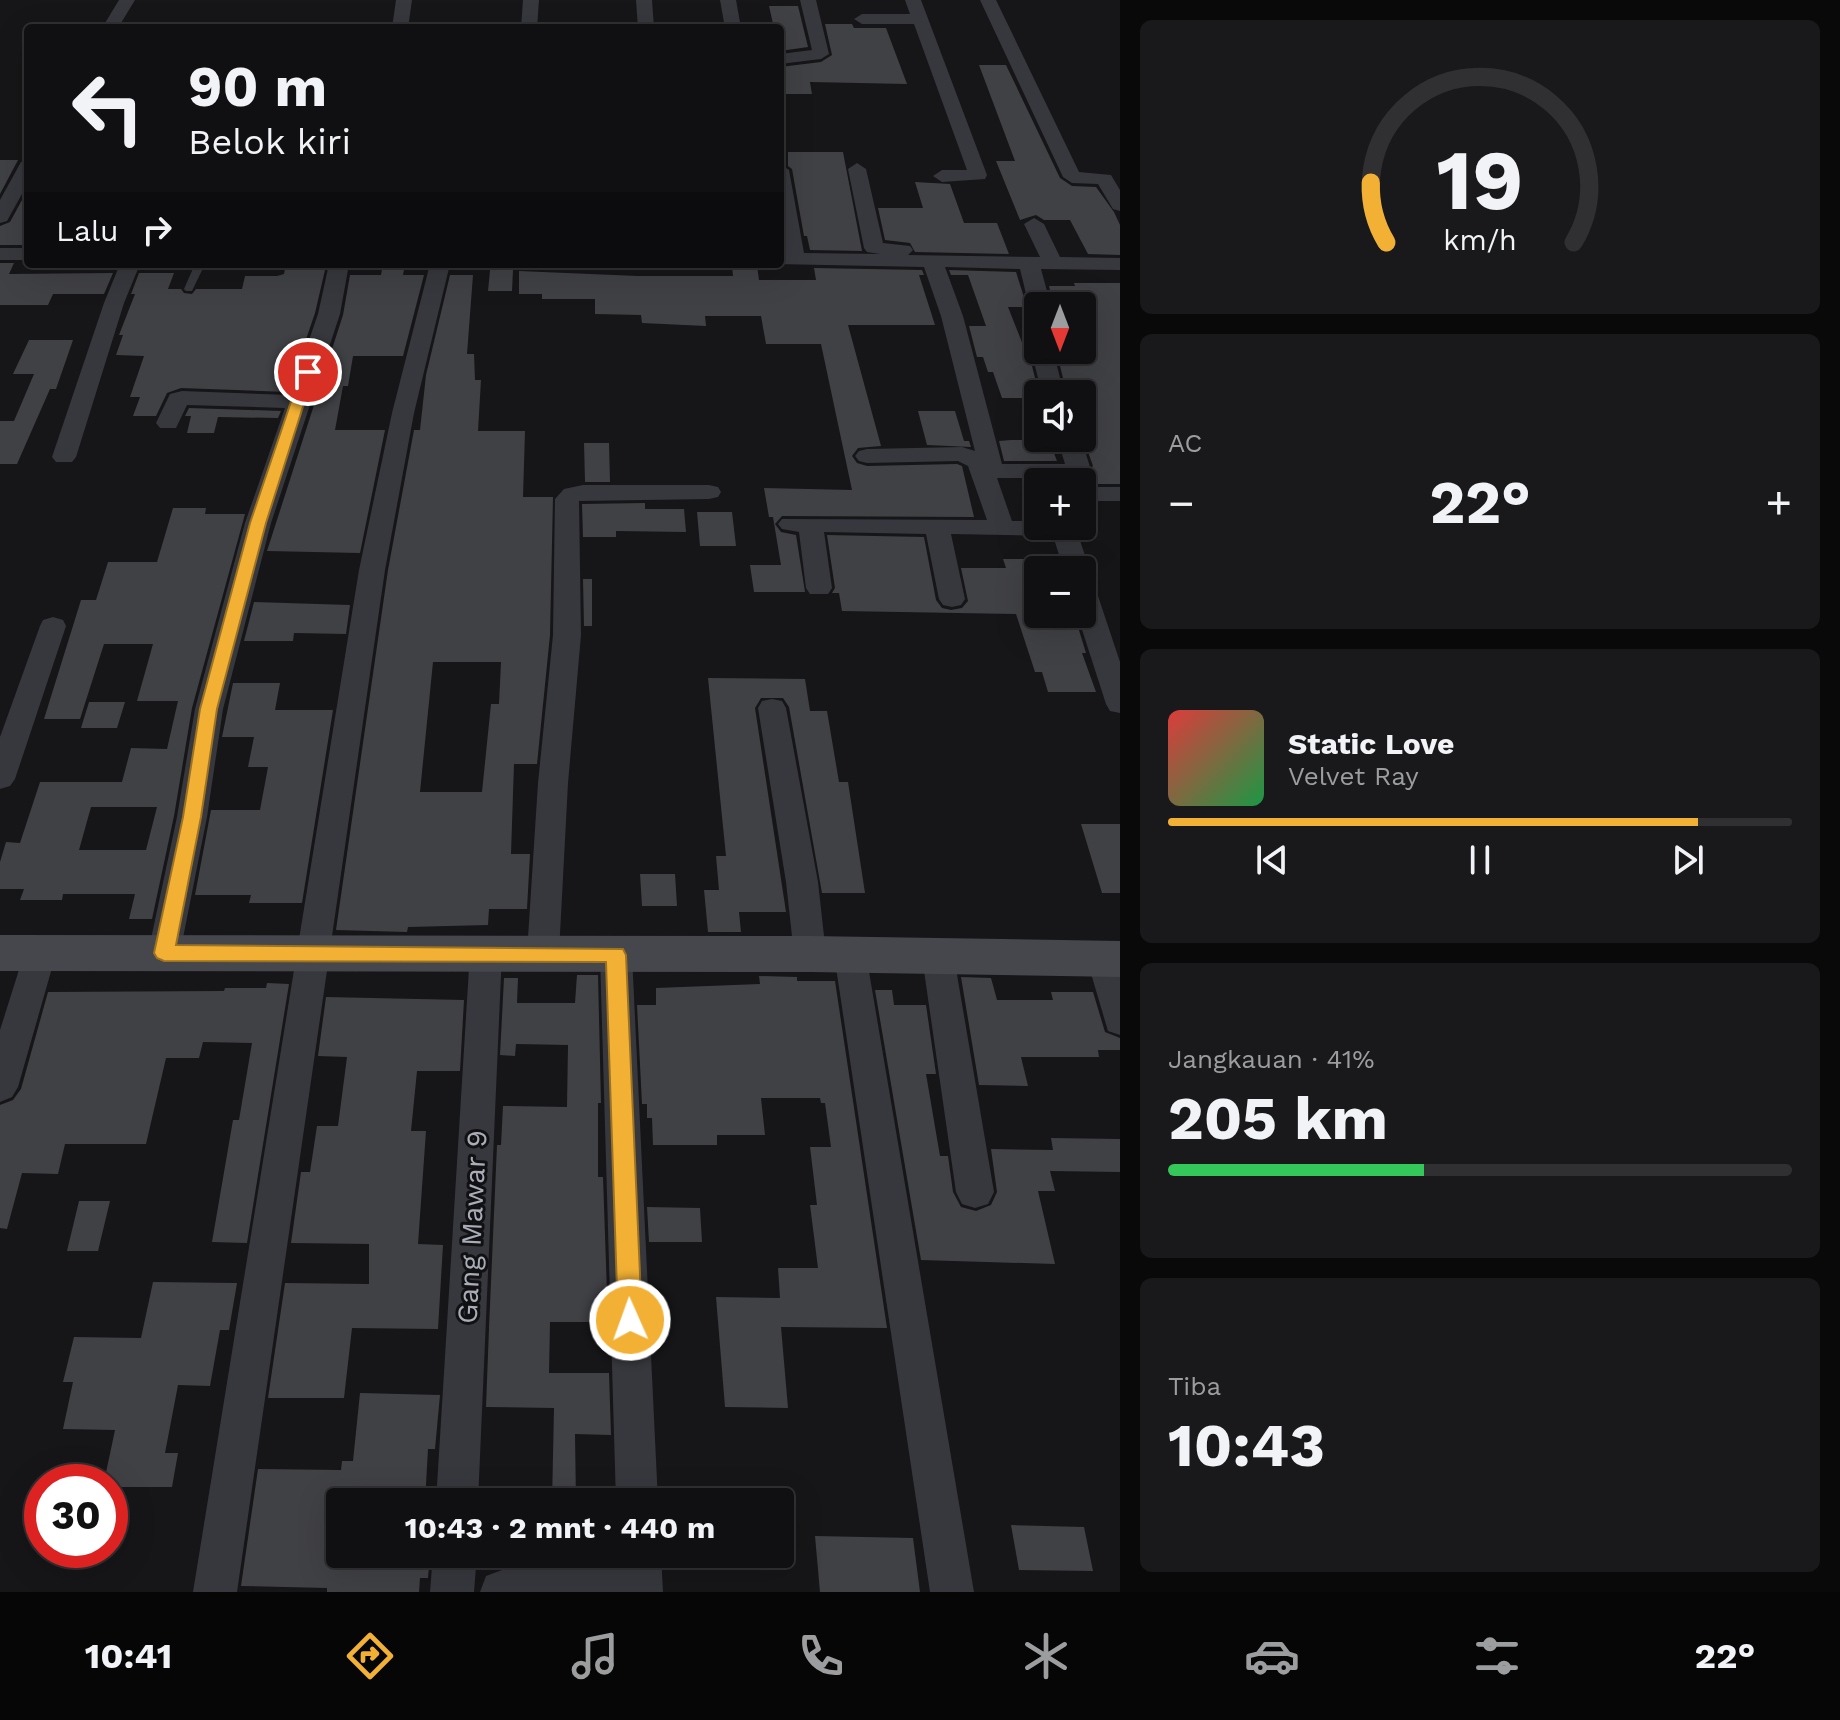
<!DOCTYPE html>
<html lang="id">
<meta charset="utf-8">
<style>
:root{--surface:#101012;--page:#19191b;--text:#f1f3f6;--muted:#9c9d9f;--line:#303032;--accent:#f2b134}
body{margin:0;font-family:"Work Sans",sans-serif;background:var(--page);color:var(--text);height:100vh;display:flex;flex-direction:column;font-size:30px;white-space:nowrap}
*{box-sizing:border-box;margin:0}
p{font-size:26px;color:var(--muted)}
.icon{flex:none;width:44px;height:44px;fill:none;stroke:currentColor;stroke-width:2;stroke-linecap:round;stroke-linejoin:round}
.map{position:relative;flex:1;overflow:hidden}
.panel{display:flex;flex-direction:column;gap:20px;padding:20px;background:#09090a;width:720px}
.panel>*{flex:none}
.banner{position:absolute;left:24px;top:24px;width:760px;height:244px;border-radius:8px;box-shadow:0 8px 32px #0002,0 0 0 2px var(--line);background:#101012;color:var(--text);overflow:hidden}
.needle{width:52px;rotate:180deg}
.controls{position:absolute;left:1024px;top:292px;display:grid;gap:16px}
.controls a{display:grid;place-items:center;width:72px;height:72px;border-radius:8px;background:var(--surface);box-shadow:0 8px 32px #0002,0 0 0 2px var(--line);font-size:40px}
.speed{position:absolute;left:24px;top:1464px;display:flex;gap:16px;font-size:40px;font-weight:700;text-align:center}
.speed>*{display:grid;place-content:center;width:104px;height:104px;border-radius:50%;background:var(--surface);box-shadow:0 8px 32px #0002,0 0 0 2px var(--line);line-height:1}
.speed .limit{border:12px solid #d22;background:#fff;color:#111}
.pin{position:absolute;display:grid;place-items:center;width:68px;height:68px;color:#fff;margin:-34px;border:4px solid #fff;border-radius:50%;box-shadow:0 2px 8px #0007}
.me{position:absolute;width:88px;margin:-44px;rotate:358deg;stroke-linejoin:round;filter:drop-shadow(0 0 6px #0008)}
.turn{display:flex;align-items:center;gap:28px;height:168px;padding:0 32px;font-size:36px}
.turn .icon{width:104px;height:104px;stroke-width:2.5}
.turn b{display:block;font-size:56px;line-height:68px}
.then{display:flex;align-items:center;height:76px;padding:0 32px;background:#0003;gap:16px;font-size:30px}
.big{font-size:60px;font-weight:700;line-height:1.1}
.panel .widget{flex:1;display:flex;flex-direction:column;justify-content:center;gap:12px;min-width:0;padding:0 28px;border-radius:12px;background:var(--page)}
.panel .dial{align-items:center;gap:0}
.dial svg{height:208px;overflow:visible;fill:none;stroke:var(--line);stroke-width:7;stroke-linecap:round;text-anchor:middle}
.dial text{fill:var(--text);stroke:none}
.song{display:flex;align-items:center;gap:24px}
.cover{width:96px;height:96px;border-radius:12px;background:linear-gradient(135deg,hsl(0 70% 55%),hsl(140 70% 35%))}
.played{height:8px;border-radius:4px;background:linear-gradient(90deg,var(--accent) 85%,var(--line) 85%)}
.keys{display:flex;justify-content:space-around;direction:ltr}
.heat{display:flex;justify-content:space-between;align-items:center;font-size:44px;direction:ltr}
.charge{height:12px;border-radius:6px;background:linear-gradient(90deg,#34c759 41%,var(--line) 0)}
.trip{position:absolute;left:326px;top:1488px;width:468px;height:80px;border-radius:8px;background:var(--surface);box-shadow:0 8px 32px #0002,0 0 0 2px var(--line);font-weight:700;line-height:80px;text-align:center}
.tab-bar{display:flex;height:128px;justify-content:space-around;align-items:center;background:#060607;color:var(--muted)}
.tab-bar .icon{width:56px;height:56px}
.tab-bar .active{color:var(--accent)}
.tab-bar b{font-size:36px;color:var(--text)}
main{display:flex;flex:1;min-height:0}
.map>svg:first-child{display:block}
</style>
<main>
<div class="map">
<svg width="1120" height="1592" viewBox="0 0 1120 1592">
<rect width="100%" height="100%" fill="#161618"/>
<!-- building -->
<path fill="#404145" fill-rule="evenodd" d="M769,6H798L808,47L780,51V28H774Z
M825,24H852L854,28H886L907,84L810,82L812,94H780V67L821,62L832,55Z
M979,65H1006L1060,178L1072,186L1096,187L1114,212L1120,225V255L1088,254L1070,220H1044L1036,215L1020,220L996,161H1015Z
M788,152H843L862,251L810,250L807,236H804L792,169L788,166Z
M0,160H18L0,194Z
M915,182L950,184L964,223H997L1009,254L915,252L910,243L885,240L878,208H923Z
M28,189V236L23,245H0V226L10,222Z
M0,263H14L9,274L113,273L104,294H53L48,305H0Z
M383,264H405L403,275H424L403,356H353L348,386H343L335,430H385L360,553L267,551L343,315L350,275H381Z
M732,266H757L759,280H816L814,268L922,270L924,275H919L935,325H848L881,446L858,448L852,456L857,463L867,466L957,464L962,466L974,517L782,516L775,524L781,532L796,535L805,592H754L750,565H781L773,517H769L764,488L852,490L821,344H766L761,316H705L706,326L642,323L641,315L595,314V299H542V294H519V271L638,276H733Z
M285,269L325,270L315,313L288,392L181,388L167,393L156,416H133L140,397H130L144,356L116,355L123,335H119L135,294H131L139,273H174L168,289H181L184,293L192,294L196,289H242L245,276H277L284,274Z
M490,270H513L512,291H488Z
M949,270L1016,272L1027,307H1008L1025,350H1028L1036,382H1027L1033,398H1002L993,372H988L983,357H977L969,326H986L968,275H951Z
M450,275H473L467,354H474L475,380H481L478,431H525L523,497H553L550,635L537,764H514L511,854H530L527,909H489L488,925L408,927L407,932L336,930L388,570L414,430H420L426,375ZM433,662H501L499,704H491L482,792H420Z
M1074,283H1120V484H1082V477L1093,466L1082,435V382H1064L1056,350H1082V306H1054L1049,286H1075Z
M29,340H73L56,389H50L17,464H0V421H14L34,374H13Z
M189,408L281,411L278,418L218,417L214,433H187L191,416H185Z
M918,411H955L964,441H969L971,447L927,445Z
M1011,440H1049L1057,461H1004L999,441Z
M584,443H609L610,482H585Z
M645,503V509H684L686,532L616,531V537H583L582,504Z
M173,508H206L205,514H245L192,708L174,816L152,919H129L135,894H63L62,900H20L24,889H0V862L6,842L20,843L40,782H122L131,748L167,749L178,701H137L153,644H104L80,719H44L81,600H96L108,562H157ZM91,807H157L146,850H79Z
M697,512H732L736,546H700Z
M827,535L924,537L936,600L942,608L951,610L962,608L968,601L961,568H1006L1003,559H1038V614H1074L1086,653H1082L1096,692H1048L1042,672H1035L1016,614L842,611L839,593H832L835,588Z
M583,579H592V626H584Z
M254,602L350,605L346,634L294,633L293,641H244Z
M708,678L805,679L810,711H827L839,782H848L865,893H822L789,707L783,698H761L755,708L786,912H739L741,932H708L704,890H719L716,856H726Z
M233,683H280L275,710H333L302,903H249L251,895H195L211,810H260L268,767H248L254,737H222Z
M89,702H125L117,728H81Z
M1081,824H1120V893H1102Z
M640,874H675L677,906H642Z
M577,975H598L601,1103H598V1177H603L608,1322H550L549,1373H609L611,1435L575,1434L576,1502H552L554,1408L486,1407L489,1328L497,1145H501L503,1106L567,1107L568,1045L516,1044L515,1056L500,1055L504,978H518L517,1003H575Z
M759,976L797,977V981H835L887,1328L781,1327L788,1408L725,1407L716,1297L780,1298L778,1268H818L810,1205H817L810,1147H831L825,1103H821L820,1098H761L765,1135H717V1145H653L652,1118H647V1104H642L637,1005H656V988L760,984Z
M961,977L991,978L997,1000H1053L1051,992H1093L1105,1032L1120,1038V1050H1098L1099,1057H1021L1028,1086L979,1085Z
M267,983L289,984L247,1243L212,1242L233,1120H239L252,1043L203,1042L199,1058H166L146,1144H65L58,1174L22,1173L7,1229L0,1228V1105L13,1100L21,1089L48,992L224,991L225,988H266Z
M875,990H892L894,1005H926L936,1074H926L940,1156H948L953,1192L961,1207L976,1211L991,1205L997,1192L991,1149L1053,1150L1051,1138L1120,1139V1172L1050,1171L1055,1191H1038L1055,1264L921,1260Z
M326,997L464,1000L460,1071H417L411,1131H426L418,1244L443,1245L438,1329L352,1328L344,1398H268L285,1283L369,1284V1244L291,1243L301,1172H310L317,1126H338L347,1057L318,1056Z
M79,1201H110L98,1251H67Z
M647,1207L700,1208L702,1242H649Z
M153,1282L237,1283L229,1330H220L210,1386L178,1385L165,1453H178L172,1487H110V1482H104L115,1430L63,1429L73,1382H63L74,1337L141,1338Z
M360,1393L440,1395L435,1449H428L425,1502H340V1554H430L428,1578H420L419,1592H327V1588L241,1586L258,1469L341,1470L342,1461H353Z
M1011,1525L1084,1527L1093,1571L1019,1570Z
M815,1536L913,1538L920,1592H820Z"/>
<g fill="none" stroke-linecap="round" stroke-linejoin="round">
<!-- lane -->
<path fill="#37383d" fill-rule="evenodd" d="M195,264H205L192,291H186L184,289Z"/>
<!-- street -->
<path fill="#37383d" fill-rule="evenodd" d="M119,0H135L118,28H102Z
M396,0H412L408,28H392Z
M523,0H539L537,28H521Z
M636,0H652L654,28H638Z
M720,0H736L741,28H725Z
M800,0H816L829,54L821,59L780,64V54L812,50Z
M905,0H921L987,175L985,179L942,182L933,176L942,170H967L914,24H862L854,19L862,14H910Z
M980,0H996L1079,172L1111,175L1120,190V211L1113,209L1098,184L1072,183L1063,177Z
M28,160V183L7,221L0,223V200L21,162Z
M857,163L866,169L883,243L910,246L913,250L908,255L1040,257L1024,224L1034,218L1044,224L1060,257L1120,258V270L1041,269L1051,306H1038V312L1029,306L1020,269L945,267L963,316L1002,464H1065L1057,438H1081L1090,467L1086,472L1071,478H997L1012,521H1038V526H1075L1090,570L1086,576L1082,577V570H1064L1053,536L951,534L965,599L961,605L952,607L943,605L939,599L926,534L824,532L832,588L828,594H810L806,588L799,532L782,529L778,524L782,519L987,520L968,466L958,461L867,463L859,461L855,456L859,451L867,449L962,447L975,451L941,316L924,267L776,264H780V253H784L780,228V164L789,170L804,253L880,254L867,252L864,248L848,169Z
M0,248H28V260H0Z
M120,264H140L124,303L76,457L72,462H56L52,457L104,303Z
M329,264H349L340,314L271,523L223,709L207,817L180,953L176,962L164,966L152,962L148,953L177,817L195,709L245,523L285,408L187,405L176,428H160L156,423L170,394L182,391L290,395L318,314Z
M430,264H450L414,413L385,570L237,1592H193L359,570L392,413Z
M1038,344V350H1053L1064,394H1042L1031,350Z
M583,485H709L718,487L721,492L718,497L709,499L579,501L581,635L568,783L559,953L555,962L543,966L531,962L527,953L538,783L553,635L555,499L564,489Z
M1082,487H1120V501H1082Z
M1082,579L1091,581L1095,587L1120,662V713L1110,711L1106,704L1077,614H1082Z
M53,617L63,620L66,626L15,779L10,786L0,789V737L40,626L43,620Z
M772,699L782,701L786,708L818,882L826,954L822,963L810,967L798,963L794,954L786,882L758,708L762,701Z
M486,939L498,943L502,952L478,1502H436L470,952L474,943Z
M40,941L52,945L56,954L18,1087L12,1097L0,1102V1030L24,954L28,945Z
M850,941L862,945L866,954L974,1592H930L834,954L838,945Z
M616,942L628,946L632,955L658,1502H616L600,955L604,946Z
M938,944L950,948L954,957L994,1192L988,1204L975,1208L962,1204L956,1192L922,957L926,948Z
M1104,947L1116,951L1120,959V1035L1108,1031L1087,960L1092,951Z
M433,1554H477L474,1592H430Z
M617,1554H661L663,1592H480L486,1576L502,1570L618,1565Z"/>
<!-- secondary -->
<path fill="#45474d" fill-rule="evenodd" d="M0,935L810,936L1120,941V977L810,972L0,971Z"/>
</g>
<!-- route -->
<path fill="#f2b134" stroke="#9d7322" stroke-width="2" d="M308,368L314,372L266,523L217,709L201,817L176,945L623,949L626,955L642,1320L638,1328L630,1331L622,1328L618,1320L606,962L164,961L157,958L154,953L183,817L200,709L250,523L301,372Z"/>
<g text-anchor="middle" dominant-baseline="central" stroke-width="6" stroke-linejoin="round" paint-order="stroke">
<!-- near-street labels -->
<g font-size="28" fill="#a8adb8" stroke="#111113">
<text transform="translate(472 1227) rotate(-87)">Gang Mawar 9</text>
</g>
</g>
</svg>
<div class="controls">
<a><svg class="needle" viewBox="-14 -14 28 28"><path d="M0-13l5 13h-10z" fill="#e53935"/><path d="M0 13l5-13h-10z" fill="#9c9d9f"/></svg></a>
<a><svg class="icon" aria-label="sound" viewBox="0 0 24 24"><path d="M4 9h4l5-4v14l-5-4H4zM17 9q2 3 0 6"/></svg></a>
<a>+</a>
<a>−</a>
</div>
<div class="speed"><div class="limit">30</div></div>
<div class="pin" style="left:308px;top:372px;background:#d93025"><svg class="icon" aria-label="arrive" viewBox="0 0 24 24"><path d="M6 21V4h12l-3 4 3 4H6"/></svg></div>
<svg class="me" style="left:630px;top:1320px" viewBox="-20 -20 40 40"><circle r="17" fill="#f2b134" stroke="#fff" stroke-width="3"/><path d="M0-11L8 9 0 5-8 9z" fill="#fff"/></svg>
<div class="trip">10:43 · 2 mnt · 440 m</div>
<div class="banner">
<div class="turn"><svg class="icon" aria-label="left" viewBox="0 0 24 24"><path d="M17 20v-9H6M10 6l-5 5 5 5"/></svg><div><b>90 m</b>Belok kiri</div></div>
<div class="then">Lalu<svg class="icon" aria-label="right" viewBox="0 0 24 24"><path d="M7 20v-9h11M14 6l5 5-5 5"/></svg></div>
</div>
</div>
<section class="panel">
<div class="widget dial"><svg viewBox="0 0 100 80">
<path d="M14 69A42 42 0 1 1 86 69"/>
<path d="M14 69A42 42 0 0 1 8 46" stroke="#f2b134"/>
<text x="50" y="56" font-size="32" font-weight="700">19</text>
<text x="50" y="72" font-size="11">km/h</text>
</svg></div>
<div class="widget"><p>AC</p>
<div class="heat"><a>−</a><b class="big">22°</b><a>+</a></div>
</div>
<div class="widget">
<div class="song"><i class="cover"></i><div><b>Static Love</b><p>Velvet Ray</p></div></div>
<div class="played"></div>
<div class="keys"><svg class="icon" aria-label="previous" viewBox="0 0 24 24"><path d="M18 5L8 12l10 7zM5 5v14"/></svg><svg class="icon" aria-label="pause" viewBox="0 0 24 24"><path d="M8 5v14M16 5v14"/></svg><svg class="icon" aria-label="next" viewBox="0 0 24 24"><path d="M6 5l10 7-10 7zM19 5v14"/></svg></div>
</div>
<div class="widget"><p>Jangkauan · 41%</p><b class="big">205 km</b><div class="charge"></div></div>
<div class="widget"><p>Tiba</p><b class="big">10:43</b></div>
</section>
</main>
<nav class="tab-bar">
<b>10:41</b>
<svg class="icon active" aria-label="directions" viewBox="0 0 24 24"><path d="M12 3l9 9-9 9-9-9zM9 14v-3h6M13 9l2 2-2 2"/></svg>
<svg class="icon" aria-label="music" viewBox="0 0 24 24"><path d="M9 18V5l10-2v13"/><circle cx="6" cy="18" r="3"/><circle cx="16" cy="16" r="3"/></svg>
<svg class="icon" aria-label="phone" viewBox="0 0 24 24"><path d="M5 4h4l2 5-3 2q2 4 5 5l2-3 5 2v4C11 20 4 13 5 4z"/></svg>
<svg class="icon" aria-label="climate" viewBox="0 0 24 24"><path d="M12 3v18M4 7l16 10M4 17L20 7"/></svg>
<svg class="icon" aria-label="car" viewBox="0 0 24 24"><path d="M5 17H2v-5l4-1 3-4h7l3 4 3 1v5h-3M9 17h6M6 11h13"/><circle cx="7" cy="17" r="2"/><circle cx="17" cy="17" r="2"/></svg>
<svg class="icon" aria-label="filters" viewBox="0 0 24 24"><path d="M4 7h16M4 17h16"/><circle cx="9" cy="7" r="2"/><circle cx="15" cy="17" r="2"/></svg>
<b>22°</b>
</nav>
